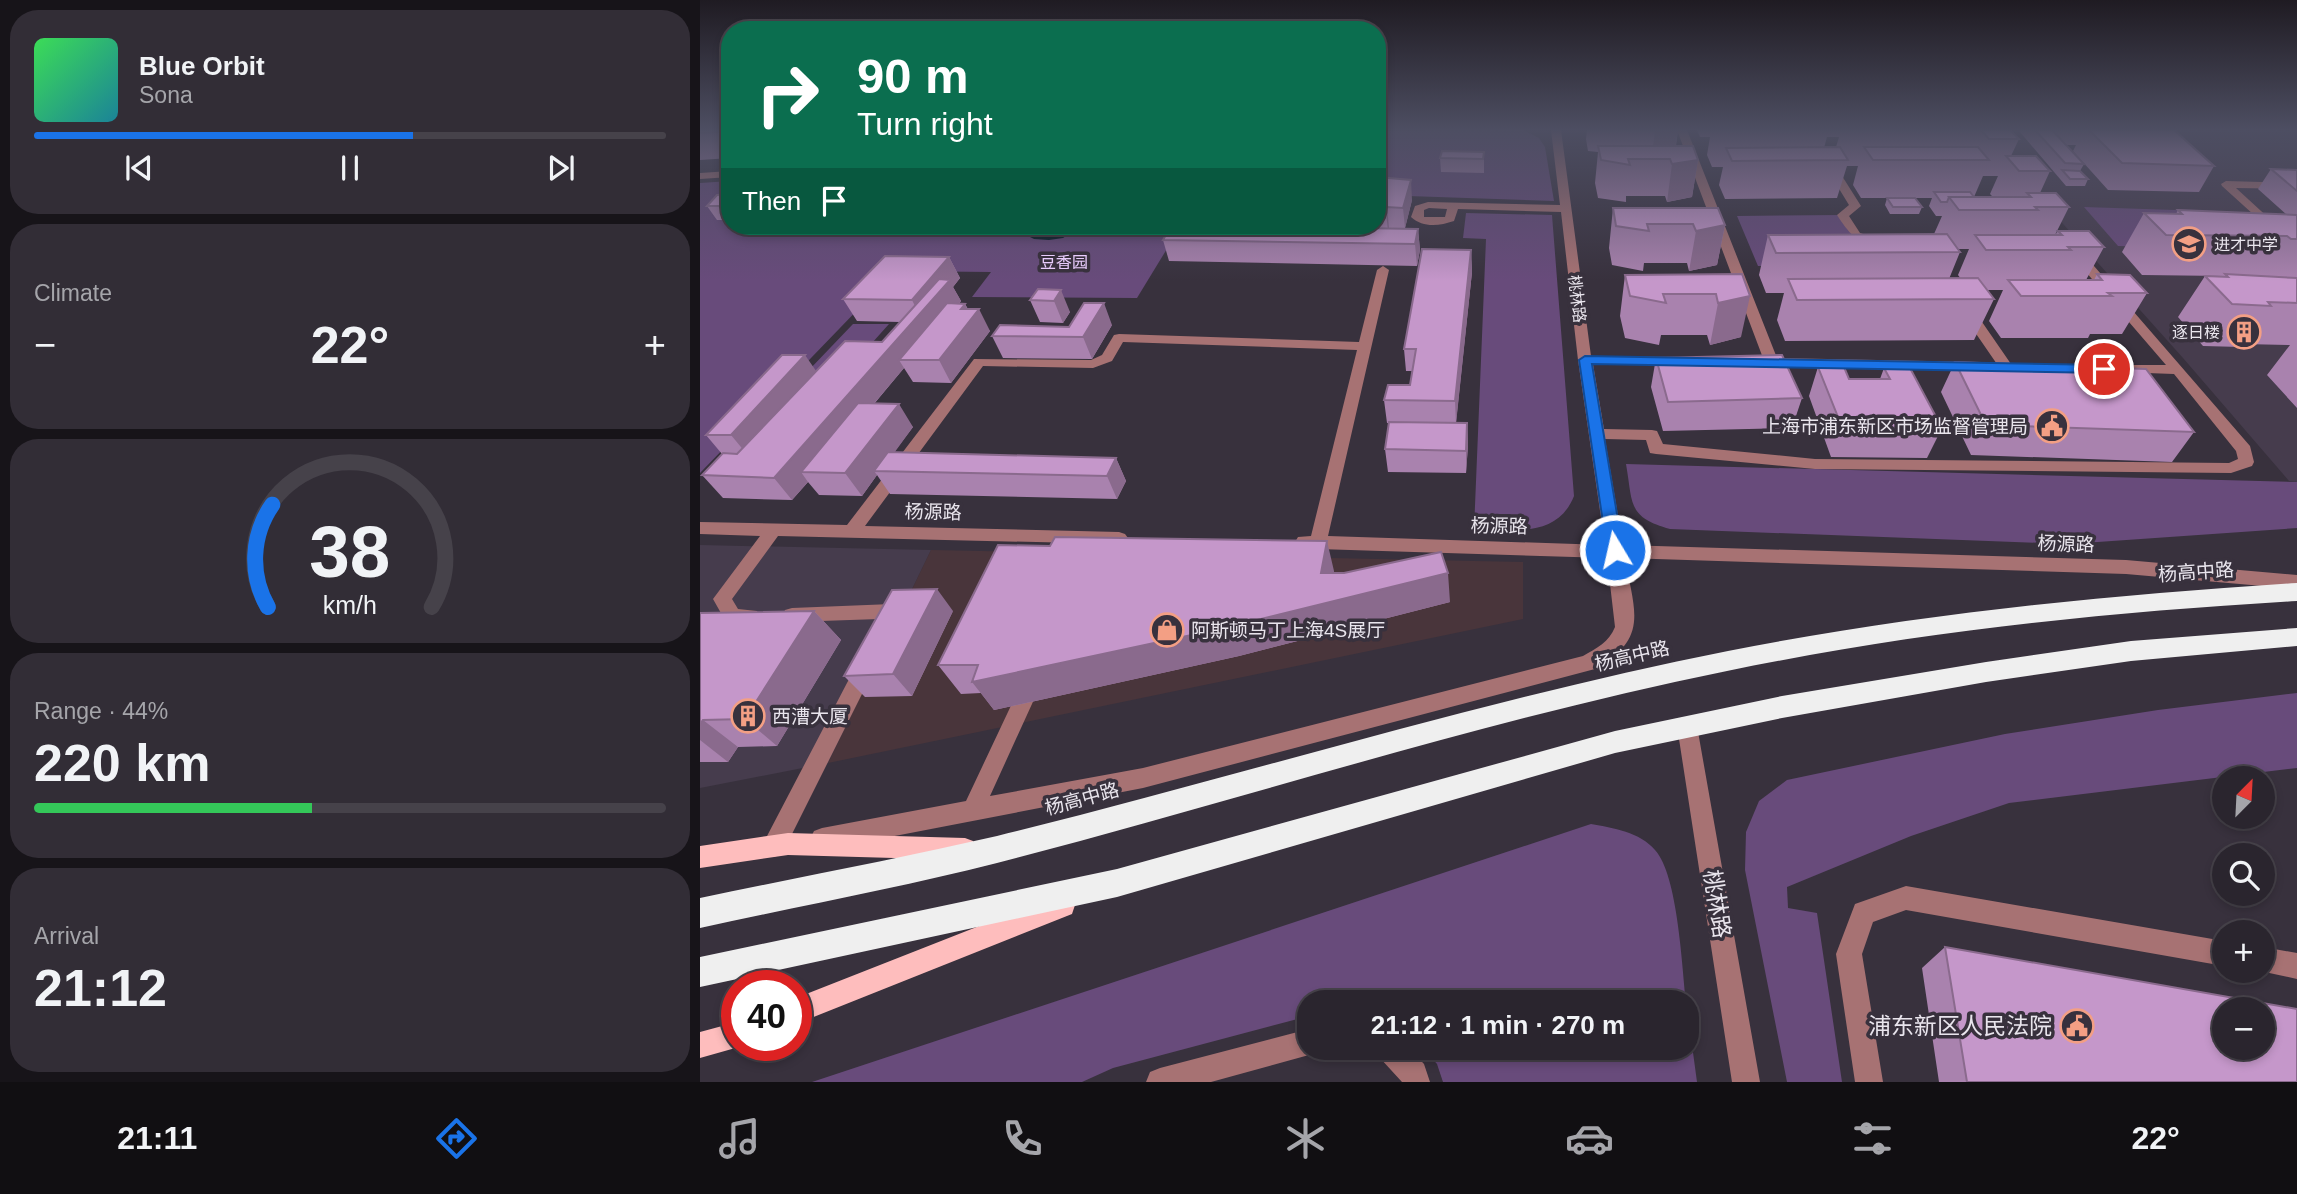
<!DOCTYPE html>
<meta charset="utf-8">
<style>
:root{--surface:#2a252e;--page:#322d36;--text:#f1f3f6;--muted:#a5a5aa;--line:#46424a;--accent:#1a73e8}
body{margin:0;font-family:Helvetica,"Noto Sans SC",sans-serif;background:var(--page);color:var(--text);height:100vh;display:flex;flex-direction:column;font-size:26px;white-space:nowrap}
*{box-sizing:border-box;margin:0}
p{font-size:23px;color:var(--muted)}
.icon{flex:none;width:38px;height:38px;fill:none;stroke:currentColor;stroke-width:2;stroke-linecap:round;stroke-linejoin:round}
.map{position:relative;flex:1;overflow:hidden}
.panel{display:flex;flex-direction:column;gap:10px;padding:10px;background:#171419;width:700px}
.panel>*{flex:none}
.hud{position:absolute;left:21px;top:21px;width:665px;height:214px;border-radius:28px;box-shadow:0 4px 10px #0003,0 0 0 2px var(--line);background:#0b6e4f;color:#fff;overflow:hidden}
.needle{width:46px;rotate:24deg}
.tools{position:absolute;left:1512px;top:766px;display:grid;gap:14px}
.tools a{display:grid;place-items:center;width:63px;height:63px;border-radius:50%;background:var(--surface);box-shadow:0 4px 10px #0003,0 0 0 2px var(--line);font-size:35px}
.speed{position:absolute;left:21px;top:970px;display:flex;gap:14px;font-size:35px;font-weight:700;text-align:center}
.speed>*{display:grid;place-content:center;width:91px;height:91px;border-radius:50%;background:var(--surface);box-shadow:0 4px 10px #0003,0 0 0 2px var(--line);line-height:1}
.speed .limit{border:10px solid #d22;background:#fff;color:#111}
.pin{position:absolute;display:grid;place-items:center;width:60px;height:60px;color:#fff;margin:-30px;border:4px solid #fff;border-radius:50%;box-shadow:0 2px 7px #0007}
.me{position:absolute;width:77px;margin:-38px;rotate:351deg;stroke-linejoin:round;filter:drop-shadow(0 0 5px #0008)}
.turn{display:flex;align-items:center;gap:24px;height:147px;padding:0 21px;font-size:32px}
.turn .icon{width:91px;height:91px;stroke-width:2.5}
.turn b{display:block;font-size:49px;line-height:60px}
.then{display:flex;align-items:center;height:66px;padding:0 21px;background:#0003;gap:14px;font-size:26px}
.big{font-size:52px;font-weight:800;line-height:1.1}
.panel .widget{flex:1;display:flex;flex-direction:column;justify-content:center;gap:10px;min-width:0;padding:0 24px;border-radius:28px;background:var(--page)}
.panel .dial{align-items:center;gap:0}
.dial svg{height:182px;overflow:visible;fill:none;stroke:var(--line);stroke-width:7;stroke-linecap:round;text-anchor:middle}
.dial text{fill:var(--text);stroke:none}
.song{display:flex;align-items:center;gap:21px}
.cover{width:84px;height:84px;border-radius:10px;background:linear-gradient(135deg,hsl(130 70% 55%),hsl(190 70% 35%))}
.played{height:7px;border-radius:4px;background:linear-gradient(90deg,var(--accent) 60%,var(--line) 60%)}
.keys{display:flex;justify-content:space-around;direction:ltr}
.heat{display:flex;justify-content:space-between;align-items:center;font-size:38px;direction:ltr}
.charge{height:10px;border-radius:5px;background:linear-gradient(90deg,#34c759 44%,var(--line) 0)}
.trip{position:absolute;left:597px;top:990px;width:402px;height:70px;border-radius:28px;background:var(--surface);box-shadow:0 4px 10px #0003,0 0 0 2px var(--line);font-weight:800;line-height:70px;text-align:center}
.tabs{display:flex;height:112px;justify-content:space-around;align-items:center;background:#110f12;color:var(--muted)}
.tabs .icon{width:49px;height:49px}
.tabs .on{color:var(--accent)}
.tabs b{font-size:32px;color:var(--text)}
main{display:flex;flex:1;min-height:0}
.map>svg:first-child{display:block}
</style>
<main>
<section class="panel">
<div class="widget">
<div class="song"><i class="cover"></i><div><b>Blue Orbit</b><p>Sona</p></div></div>
<div class="played"></div>
<div class="keys"><svg class="icon" aria-label="previous" viewBox="0 0 24 24"><path d="M18 5L8 12l10 7zM5 5v14"/></svg><svg class="icon" aria-label="pause" viewBox="0 0 24 24"><path d="M8 5v14M16 5v14"/></svg><svg class="icon" aria-label="next" viewBox="0 0 24 24"><path d="M6 5l10 7-10 7zM19 5v14"/></svg></div>
</div>
<div class="widget"><p>Climate</p>
<div class="heat"><a>−</a><b class="big">22°</b><a>+</a></div>
</div>
<div class="widget dial"><svg viewBox="0 0 100 80">
<path d="M14 69A42 42 0 1 1 86 69"/>
<path d="M14 69A42 42 0 0 1 16 24" stroke="#1a73e8"/>
<text x="50" y="56" font-size="32" font-weight="700">38</text>
<text x="50" y="72" font-size="11">km/h</text>
</svg></div>
<div class="widget"><p>Range · 44%</p><b class="big">220 km</b><div class="charge"></div></div>
<div class="widget"><p>Arrival</p><b class="big">21:12</b></div>
</section>
<div class="map">
<svg width="1597" height="1082" viewBox="0 0 1597 1082">
<rect width="100%" height="100%" fill="#38313d"/>
<!-- built -->
<path fill="#463c4d" d="M1279,130H1597V482L1589,481L1483,358Z
M0,545L231,550L128,763L0,788Z"/>
<!-- industrial -->
<path fill="#49353b" d="M231,550L823,562V619L128,763Z"/>
<!-- green -->
<path fill="#684b7b" d="M823,130L839,138L845,147L854,201L708,196L677,189V131Z
M30,181V226H632L629,236L476,234L437,298L272,297L291,272L195,271L0,473V183Z
M1384,207L1536,212L1579,251L1418,246Z
M766,213L852,215L874,496C857,539 812,529 774,530L786,239L763,238Z
M1143,215L1156,235L1235,265L1058,266L1037,216Z
M153,324H189L146,372L108,371Z
M926,464L1597,482V528L1369,544L970,529C927,517 933,504 926,464Z
M1597,693V768L1309,803L1211,836L1087,887L1088,908L1117,913L1142,1082H1087L1045,870L1046,832L1059,801L1087,780L1305,734L1458,710Z
M891,824C913,828 940,832 955,850C978,875 982,967 986,1003H609V1016L413,1068L382,1082H112Z
M987,1008L997,1082H743L737,1064L723,1048H987Z"/>
<!-- water -->
<path fill="#08202a" d="M234,226H381L363,238L349,240L334,239L318,231L264,228L258,233L241,230Z"/>
<g fill="none" stroke-linecap="round" stroke-linejoin="round">
<!-- minor -->
<path fill="#a77273" fill-rule="evenodd" d="M851,130H861L891,356L980,357L987,361L980,365L893,364L904,429L952,430L957,431L963,444L1115,459L1529,463L1538,459L1536,451L1474,374L1419,372V366L1424,365H1466L1373,257V251H1381L1550,446L1554,462L1552,466L1531,473L1115,469L956,454L950,453L946,440L905,439L923,545L1426,560L1597,575V589L1426,574L925,558C934,611 950,638 895,669L443,788L122,850L114,847L110,839L114,831L122,828L266,801L325,676L332,674L339,676L342,682L290,796L443,768L883,656C897,648 909,642 915,627L907,558L618,549L598,547L595,542L598,537L611,536L657,350L423,342L412,361L393,368L283,366L165,526L419,532L425,534L428,538L425,542L419,544L78,536L32,599L38,609L57,611L59,616L57,621C47,624 36,626 26,622L13,599L60,536L0,534V522L147,525L274,359L391,360L402,355L414,335L419,334L659,342L677,270L683,266L689,270L628,536L905,545L878,360L861,212L758,209L754,221C739,226 723,228 711,217L715,206L728,202L860,205ZM729,208L747,209L745,217H724V210Z
M977,130H987L1077,358L1277,362L1282,363V369L1059,365L1057,362L1063,358Z
M1103,130H1113L1161,206L1149,216L1160,233L1182,240V246C1160,248 1148,232 1137,215L1149,205Z
M30,171V177L0,179V173Z
M1526,181L1597,183V189L1536,188L1597,244V254L1522,186L1521,184Z
M1266,305L1271,306L1311,364V370H1301L1259,309Z
M192,604L199,606L201,611L194,627L187,630L180,627L179,619L92,622L85,620L83,615L85,610L92,608Z
M166,658L173,660L176,666L82,854L74,857L66,854L62,846L66,838L159,660Z
M987,717L994,720L997,726L1060,1082H1032L977,726L980,720Z
M1206,886L1524,941V966L1206,910L1173,922L1162,954L1183,1082H1155L1136,954L1155,904Z
M1563,947L1597,953V979L1560,971H1563Z
M609,1029V1048H620L609,1055L511,1082H446L450,1072L460,1068Z
M677,1048H709L724,1064L730,1082H702L680,1058Z"/>
<!-- major -->
<path fill="#febdbd" fill-rule="evenodd" d="M88,833L265,838L273,841L277,849L273,857L265,860L88,855L0,868V846Z
M363,893L372,896L375,905L372,914L96,1024V998Z
M37,1022V1045H46L0,1058V1032Z"/>
<!-- highway -->
<path fill="#efefef" fill-rule="evenodd" d="M1597,583V601C1406,612 1215,632 1027,671C780,721 541,800 297,863C199,888 99,906 0,928V898C99,877 198,859 297,836C541,776 781,700 1028,651C1216,614 1406,595 1597,583Z
M1597,628V646L1431,661L1286,682L1082,718L915,753L417,897L0,987V957L417,869L915,731L1082,696L1286,662L1431,641Z"/>
</g>
<!-- wall -->
<path fill="#a982ae" fill-rule="evenodd" d="M0,130H30V158L0,160Z
M887,130H978L976,146L998,160L992,197L967,202L965,196H926V202L898,198L895,183L898,152L888,151L886,139Z
M997,130H1310L1319,139L1311,156L1350,171L1340,193L1369,207L1355,235L1358,231L1404,247L1386,280H1394L1397,274L1447,293L1422,334H1390L1388,338H1301L1289,321L1303,290H1287L1294,299L1274,340L1085,341L1077,320L1084,293H1066L1059,275L1068,235L1234,234L1242,216H1236L1229,206L1232,198H1161L1153,185L1158,166H1147L1137,198L1025,199L1019,185L1023,167H1012L1007,155L1010,137H1000ZM1127,137H1139L1136,147L1124,148ZM1283,176H1298L1290,194L1293,197H1274ZM1257,249H1269L1258,275L1261,279H1249L1260,252Z
M1321,130H1474L1514,166L1499,192L1408,190L1373,151L1376,145H1366L1384,164L1380,171L1388,179L1385,186H1366L1320,132Z
M784,152V173L741,172L740,158Z
M1571,169L1597,170V408L1567,375L1590,345L1543,344L1541,347L1503,346L1478,317L1505,276L1523,277L1524,276L1442,275L1422,252L1444,213L1476,214L1478,210L1587,215L1558,189Z
M677,177L712,200L705,228L718,229L720,250L717,266L469,261L463,240L649,228L648,226H677Z
M30,194V220H17L7,206Z
M1187,198L1222,207L1219,214H1190L1185,205Z
M913,208L1025,225L1017,265L989,271L987,263H944L943,271L912,265L909,248Z
M771,250L772,272L756,422L767,423L768,445L766,473L688,472L685,449L689,423H687L684,400L710,385L712,371H706L704,349Z
M249,257L260,278L253,287L261,301L259,304H265L268,309L290,331L251,383L213,382L204,368L174,404L213,427L194,452L416,458L426,481L417,499L190,494L177,475L162,496L119,495L108,482L92,500L23,498L2,475L22,454L6,435L116,371L182,342L200,322L157,321L143,299Z
M1042,274L1041,337L1010,345L1007,335H961L959,345L925,338L920,316L925,275Z
M338,289L370,312L363,323L340,322L330,300Z
M412,325L392,359L303,358L292,336Z
M956,358L1102,398L1092,428L963,431L951,387Z
M1255,362L1494,432L1472,462L1271,455L1241,392Z
M1118,367L1149,379H1180L1184,368L1242,428L1227,458L1131,457L1109,396Z
M634,571L633,573L750,602L539,656L294,710L281,693L261,694L238,665Z
M114,611L141,640L77,746L38,747L28,762H0V613Z
M253,611L212,696L165,697L144,676Z
M1245,947L1597,1082H1239L1222,968Z"/>
<!-- shaded-wall -->
<path fill="#8a6a8d" d="M955,130H978L975,150L952,155Z
M998,160L992,197L967,202L972,164Z
M711,180L712,200L705,228L703,208Z
M687,207L689,228L688,232L686,211Z
M1025,225L1017,265L989,271L996,231Z
M718,229L720,250L717,266L715,244Z
M771,250L772,272L756,424L755,401Z
M249,257L260,278L253,287L261,301L211,360H199L204,368L116,472H101L108,482L92,500L74,478L219,314L212,300Z
M361,290L370,312L363,323L354,301Z
M1050,296L1041,337L1010,345L1018,303Z
M404,303L412,325L392,359L383,337Z
M265,304L272,318L279,309L290,331L251,383L239,360L261,309Z
M105,355L121,378L50,458L31,435Z
M199,404L213,427L181,471H174L177,475L162,496L145,473Z
M767,423L768,445L766,473V451Z
M416,458L426,481L417,499L407,476Z
M627,541L634,571L627,603L621,573Z
M748,573L750,602L539,656L294,710L272,682Z
M237,589L253,611L212,696L193,674Z
M114,611L141,640L77,746L45,719Z
M3,720L38,747L28,762L0,740V724Z"/>
<!-- building -->
<path fill="#c597ca" stroke="#8a6a8d" stroke-width="2" fill-rule="evenodd" d="M0,130H30V131L0,133Z
M1281,130H1310L1319,139H1289Z
M1335,130H1352L1384,164L1365,163Z
M1389,130H1474L1514,166L1422,163Z
M898,146H993L998,160L972,164L970,159H928L930,165L901,160Z
M1140,147L1148,160L1032,161L1026,148Z
M1164,147H1278L1289,160H1173Z
M742,151L784,152L783,159L740,158Z
M1306,156H1336L1350,171H1319Z
M1571,169L1597,170V191Z
M1362,170L1380,171L1388,179H1370Z
M677,177L711,180L703,208L687,207L686,211L677,210Z
M1234,192H1270L1274,197H1249L1247,202H1241Z
M1327,193H1356L1369,207H1335L1338,210H1259L1249,197H1331Z
M30,194V198L28,199H30V206H7L17,195Z
M1187,198H1215L1222,207H1193Z
M913,208H1018L1025,225L996,231L993,224H947L949,231L916,226Z
M1478,210L1597,215V239H1591L1587,236L1466,235L1444,213L1482,214Z
M471,226H538L718,229L715,244L463,240Z
M1358,231H1389L1404,247H1368L1371,250H1286L1275,235H1362Z
M1247,234L1260,252L1076,253L1068,235Z
M722,249L771,250L755,401L684,400L688,385H710L716,349H704Z
M185,256L249,257L212,300L143,299Z
M1042,274L1050,296L1018,303L1016,294H963L966,303L930,296L925,275Z
M1397,274L1430,275L1447,293H1408L1412,296H1321L1308,280H1402Z
M1525,274L1597,278V303L1568,302L1571,306L1532,304L1505,276L1528,277Z
M1278,278L1294,299L1097,300L1088,279Z
M239,279L250,280L74,478L2,475L23,453L37,454L145,341L182,342Z
M338,289L361,290L354,301L330,300Z
M247,303L265,304L261,309H279L239,360H199Z
M384,303H404L383,337L292,336L300,325L369,327Z
M82,355H105L31,435H6Z
M1082,355L1102,398L968,402L956,358Z
M1255,362L1446,369L1494,432L1286,425Z
M1118,367H1144L1149,379H1190L1184,368H1210L1242,428L1142,427Z
M158,403L199,404L145,473L101,472Z
M689,422L767,423L766,451L685,449Z
M188,452L416,458L407,476L174,471Z
M355,537L627,541L621,573H644L741,552L748,573L529,627L272,682L278,665H238L298,545L350,546Z
M237,589L193,674L144,676L192,590Z
M114,611L45,719L3,720L0,724V613Z
M1245,947L1597,1009V1082H1267ZM1524,1010H1563V1048H1524Z"/>
<!-- sky -->
<linearGradient id="sky" x2="0" y2="1"><stop stop-color="#1f1b22"/><stop offset="0.46" stop-color="#4d4e62"/><stop offset="1" stop-color="#4d4e62" stop-opacity="0"/></linearGradient>
<rect width="1597" height="281" fill="url(#sky)"/>
<!-- route -->
<path fill="#1a73e8" stroke="#114b97" stroke-width="2" d="M885,356L1404,365L1410,369L1404,373L892,364L923,550L915,556L907,550L879,360Z"/>
<!-- icons -->
<defs>
<symbol id="school-ring" viewBox="-11 -11 22 22"><circle r="9.5" fill="#38313d" stroke="#f39f84" stroke-width="1.5"/><path d="M0-5L7-2L0 1L-7-2ZM-4 1L0 2.5L4 1V4Q0 6-4 4Z" fill="#f39f84"/></symbol>
<symbol id="building-ring" viewBox="-11 -11 22 22"><circle r="9.5" fill="#38313d" stroke="#f39f84" stroke-width="1.5"/><path d="M-4-6H4V6H1V3H-1V6H-4ZM-2.5-4.3h1.7v1.8h-1.7ZM.8-4.3h1.7v1.8H.8ZM-2.5-1h1.7V.8h-1.7ZM.8-1h1.7V.8H.8Z" fill="#f39f84"/></symbol>
<symbol id="civic-ring" viewBox="-11 -11 22 22"><circle r="9.5" fill="#38313d" stroke="#f39f84" stroke-width="1.5"/><path d="M-.6-6.5H3V-4.5H.6V-3L4-1V1h2V6H-6V1h2V-1L-.6-3ZM-1.2 2.5V6h2.4V2.5Z" fill="#f39f84"/></symbol>
<symbol id="shop-ring" viewBox="-11 -11 22 22"><circle r="9.5" fill="#38313d" stroke="#f39f84" stroke-width="1.5"/><path d="M-5-2.5h2.3a2.7 3.5 0 0 1 5.4 0H5L5.5 6h-11ZM-1.5-2.5h3a1.5 2.3 0 0 0-3 0Z" fill="#f39f84"/></symbol>
</defs>
<g fill-rule="evenodd">
<use href="#school-ring" x="1470" y="225" width="38" height="38"/>
<use href="#building-ring" x="1525" y="313" width="38" height="38"/>
<use href="#civic-ring" x="1333" y="407" width="38" height="38"/>
<use href="#shop-ring" x="448" y="611" width="38" height="38"/>
<use href="#building-ring" x="29" y="697" width="38" height="38"/>
<use href="#civic-ring" x="1358" y="1007" width="38" height="38"/>
</g>
<g text-anchor="middle" dominant-baseline="central" stroke-width="7" stroke-linejoin="round" paint-order="stroke">
<!-- far-poi labels -->
<g font-size="16" fill="#e9e5ed" stroke="#38313d" text-anchor="start">
<text x="1514" y="244">进才中学</text>
<text x="1520" y="332" text-anchor="end">逐日楼</text>
</g>
<!-- far-park labels -->
<g font-size="16" fill="#e8ccfc" stroke="#38313d">
<text x="364" y="262">豆香园</text>
</g>
<!-- far-street labels -->
<g font-size="16" fill="#e9e5ed" stroke="#38313d">
<text transform="translate(877 299) rotate(83)">桃林路</text>
</g>
<!-- poi labels -->
<g font-size="19" fill="#e9e5ed" stroke="#38313d" text-anchor="start">
<text x="1328" y="426" text-anchor="end">上海市浦东新区市场监督管理局</text>
<text x="491" y="630">阿斯顿马丁上海4S展厅</text>
<text x="72" y="716">西漕大厦</text>
</g>
<!-- street labels -->
<g font-size="19" fill="#e9e5ed" stroke="#38313d">
<text transform="translate(233 512) rotate(1)">杨源路</text>
<text transform="translate(799 526) rotate(1)">杨源路</text>
<text transform="translate(1366 544) rotate(2)">杨源路</text>
<text transform="translate(1496 572) rotate(-4)">杨高中路</text>
<text transform="translate(932 656) rotate(-13)">杨高中路</text>
<text transform="translate(382 799) rotate(-15)">杨高中路</text>
</g>
<!-- near-street labels -->
<g font-size="23" fill="#e9e5ed" stroke="#38313d">
<text transform="translate(1017 904) rotate(81)">桃林路</text>
</g>
<!-- near-poi labels -->
<g font-size="23" fill="#e9e5ed" stroke="#38313d" text-anchor="end">
<text x="1352" y="1026">浦东新区人民法院</text>
</g>
</g>
</svg>
<div class="tools">
<a><svg class="needle" viewBox="-14 -14 28 28"><path d="M0-13l5 13h-10z" fill="#e53935"/><path d="M0 13l5-13h-10z" fill="#a5a5aa"/></svg></a>
<a><svg class="icon" aria-label="search" viewBox="0 0 24 24"><circle cx="10" cy="10" r="6"/><path d="M15 15l6 6"/></svg></a>
<a>+</a>
<a>−</a>
</div>
<div class="speed"><div class="limit">40</div></div>
<div class="pin" style="left:1404px;top:369px;background:#d93025"><svg class="icon" aria-label="arrive" viewBox="0 0 24 24"><path d="M6 21V4h12l-3 4 3 4H6"/></svg></div>
<svg class="me" style="left:915px;top:550px" viewBox="-20 -20 40 40"><circle r="17" fill="#1a73e8" stroke="#fff" stroke-width="3"/><path d="M0-11L8 9 0 5-8 9z" fill="#fff"/></svg>
<div class="trip">21:12 · 1 min · 270 m</div>
<div class="hud">
<div class="turn"><svg class="icon" aria-label="right" viewBox="0 0 24 24"><path d="M7 20v-9h11M14 6l5 5-5 5"/></svg><div><b>90 m</b>Turn right</div></div>
<div class="then">Then<svg class="icon" aria-label="arrive" viewBox="0 0 24 24"><path d="M6 21V4h12l-3 4 3 4H6"/></svg></div>
</div>
</div>
</main>
<nav class="tabs">
<b>21:11</b>
<svg class="icon on" aria-label="directions" viewBox="0 0 24 24"><path d="M12 3l9 9-9 9-9-9zM9 14v-3h6M13 9l2 2-2 2"/></svg>
<svg class="icon" aria-label="music" viewBox="0 0 24 24"><path d="M9 18V5l10-2v13"/><circle cx="6" cy="18" r="3"/><circle cx="16" cy="16" r="3"/></svg>
<svg class="icon" aria-label="phone" viewBox="0 0 24 24"><path d="M5 4h4l2 5-3 2q2 4 5 5l2-3 5 2v4C11 20 4 13 5 4z"/></svg>
<svg class="icon" aria-label="climate" viewBox="0 0 24 24"><path d="M12 3v18M4 7l16 10M4 17L20 7"/></svg>
<svg class="icon" aria-label="car" viewBox="0 0 24 24"><path d="M5 17H2v-5l4-1 3-4h7l3 4 3 1v5h-3M9 17h6M6 11h13"/><circle cx="7" cy="17" r="2"/><circle cx="17" cy="17" r="2"/></svg>
<svg class="icon" aria-label="filters" viewBox="0 0 24 24"><path d="M4 7h16M4 17h16"/><circle cx="9" cy="7" r="2"/><circle cx="15" cy="17" r="2"/></svg>
<b>22°</b>
</nav>
